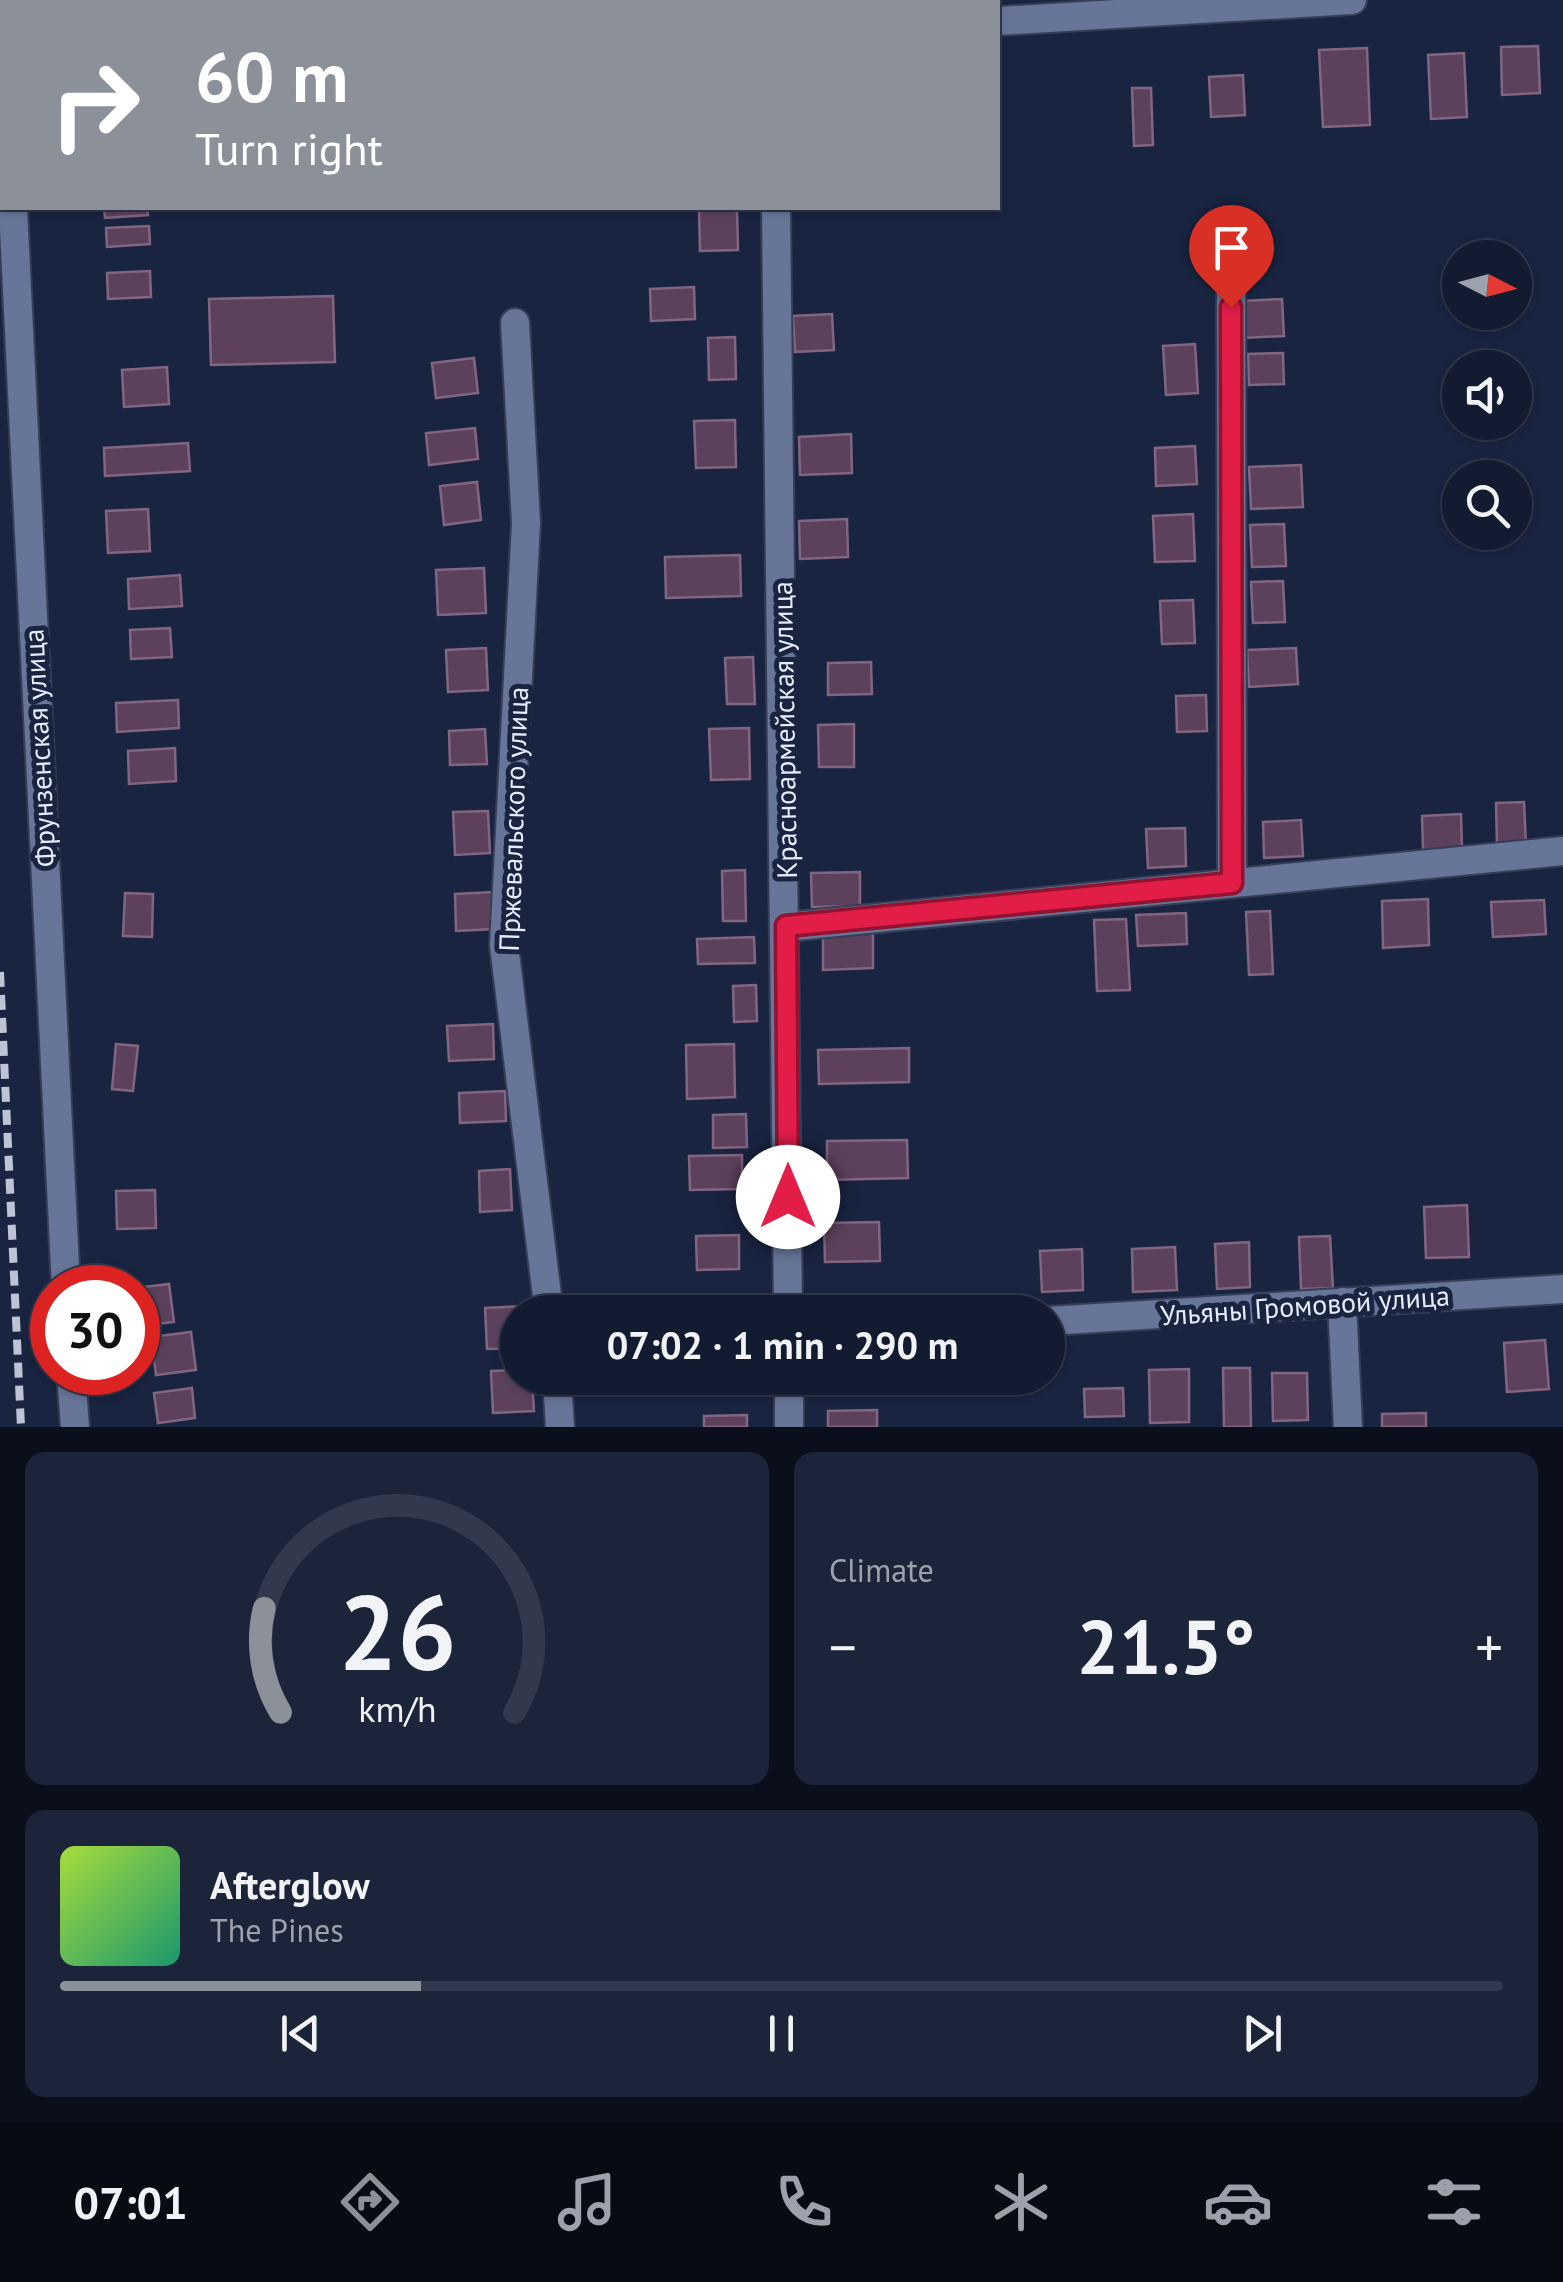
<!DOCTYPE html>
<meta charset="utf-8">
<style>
:root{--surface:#131b31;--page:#1c2439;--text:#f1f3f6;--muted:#9da1ab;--line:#32394d;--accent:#8c9099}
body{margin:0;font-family:"PT Sans",sans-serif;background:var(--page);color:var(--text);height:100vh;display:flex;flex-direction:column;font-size:38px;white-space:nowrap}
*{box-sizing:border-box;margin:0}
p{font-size:32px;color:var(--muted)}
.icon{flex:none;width:55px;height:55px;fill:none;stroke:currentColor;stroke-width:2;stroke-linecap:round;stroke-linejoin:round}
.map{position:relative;height:1427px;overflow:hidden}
.sheet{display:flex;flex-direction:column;gap:25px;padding:25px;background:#0a0f1b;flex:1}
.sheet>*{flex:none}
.top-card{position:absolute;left:0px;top:0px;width:1000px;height:210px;box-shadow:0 2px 8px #0004,0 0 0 2px var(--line);background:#8c9099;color:#fff;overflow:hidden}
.needle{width:65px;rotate:96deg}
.buttons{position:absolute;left:1442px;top:240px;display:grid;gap:20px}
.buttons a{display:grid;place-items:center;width:90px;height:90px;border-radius:50%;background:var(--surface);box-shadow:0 2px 8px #0004,0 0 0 2px var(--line);font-size:50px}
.speed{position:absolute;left:30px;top:1265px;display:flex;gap:20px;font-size:50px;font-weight:700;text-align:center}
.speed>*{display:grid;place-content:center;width:130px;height:130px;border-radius:50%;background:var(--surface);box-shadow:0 2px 8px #0004,0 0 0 2px var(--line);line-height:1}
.speed .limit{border:15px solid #d22;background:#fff;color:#111}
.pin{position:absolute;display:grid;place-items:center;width:85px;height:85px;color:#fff;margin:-102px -42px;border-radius:50% 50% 50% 0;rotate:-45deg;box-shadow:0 0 10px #0007}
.pin .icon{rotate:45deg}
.me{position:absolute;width:110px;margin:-55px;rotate:0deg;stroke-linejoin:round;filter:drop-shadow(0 0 8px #0008)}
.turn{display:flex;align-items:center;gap:35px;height:210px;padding:0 30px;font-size:45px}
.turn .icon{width:130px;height:130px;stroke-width:2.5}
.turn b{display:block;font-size:70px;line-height:85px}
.big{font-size:75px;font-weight:600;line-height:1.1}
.sheet .tile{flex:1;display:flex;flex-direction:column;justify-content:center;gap:15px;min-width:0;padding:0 35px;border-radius:20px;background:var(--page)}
.sheet .dial{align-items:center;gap:0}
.dial svg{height:260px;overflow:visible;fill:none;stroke:var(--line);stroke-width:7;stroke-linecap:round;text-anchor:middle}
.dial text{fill:var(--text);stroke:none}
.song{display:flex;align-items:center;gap:30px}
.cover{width:120px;height:120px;border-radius:15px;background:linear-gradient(135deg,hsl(80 70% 55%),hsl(160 70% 35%))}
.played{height:10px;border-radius:5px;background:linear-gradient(90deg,var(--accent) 25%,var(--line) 25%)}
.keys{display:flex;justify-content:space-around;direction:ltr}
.heat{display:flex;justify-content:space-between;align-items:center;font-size:55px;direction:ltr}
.sheet .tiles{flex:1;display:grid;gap:25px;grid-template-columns:1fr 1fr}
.tile:last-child{grid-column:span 2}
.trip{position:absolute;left:500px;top:1295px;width:565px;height:100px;border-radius:50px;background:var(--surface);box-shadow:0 2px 8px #0004,0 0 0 2px var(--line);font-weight:600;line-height:100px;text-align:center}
.dock{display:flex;height:160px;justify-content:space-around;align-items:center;background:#080b14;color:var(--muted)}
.dock .icon{width:70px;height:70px}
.dock .current{color:var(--accent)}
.dock b{font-size:45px;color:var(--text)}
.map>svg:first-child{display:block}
</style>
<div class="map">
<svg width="1563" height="1427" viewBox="0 0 1563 1427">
<rect width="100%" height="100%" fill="#192441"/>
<!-- building -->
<path fill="#5c415c" stroke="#826581" stroke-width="2.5" d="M98,0H139L140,2H98Z
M303,0H349V2H303Z
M1538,46L1540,93L1502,95L1501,47Z
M1367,48L1370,125L1323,127L1319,50Z
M1464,53L1467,117L1431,119L1428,55Z
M1243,75L1245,115L1211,117L1209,77Z
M1132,88H1151L1153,145L1134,146Z
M104,208H147L148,215L105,218Z
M737,209L738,250L700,251L699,210Z
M149,226L150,244L107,247L106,228Z
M150,271L151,297L108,299L107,273Z
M694,287L695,319L651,321L650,289Z
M333,296L335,362L211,365L209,299Z
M1282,299L1284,336L1243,338L1242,301Z
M832,314L834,350L795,352L793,316Z
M735,337L736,379L709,380L708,338Z
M1195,344L1198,393L1166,395L1163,346Z
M1283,353L1284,384L1249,385L1248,354Z
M474,358L478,393L436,398L432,363Z
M167,367L169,404L124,407L122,370Z
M735,420L736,467L696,468L694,421Z
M475,428L478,459L429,465L426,433Z
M851,434L852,473L800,475L799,437Z
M188,443L190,471L105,476L104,448Z
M1195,446L1197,484L1156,486L1155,448Z
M1301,465L1303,507L1251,509L1249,467Z
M477,482L481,520L444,525L440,486Z
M148,509L150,551L108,553L106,511Z
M1193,514L1195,561L1155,562L1153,516Z
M847,519L848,557L800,559L799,521Z
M1284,524L1286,566L1252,567L1250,525Z
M740,555L741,596L666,598L665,557Z
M484,568L486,613L438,615L436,570Z
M180,575L182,606L129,609L128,579Z
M1283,581L1285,622L1253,623L1251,582Z
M1193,600L1195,643L1162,644L1160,601Z
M170,628L172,657L131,659L130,630Z
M486,648L488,690L448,692L446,650Z
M1296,648L1298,684L1249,687L1247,650Z
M753,657L755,704H727L725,658Z
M871,662L872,694L828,695V663Z
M1206,695L1207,731L1177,732L1176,696Z
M178,700L179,728L117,732L116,703Z
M854,724V767H819L818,725Z
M749,728L750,779L711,780L709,729Z
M485,729L487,764L450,765L449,731Z
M175,748L176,781L129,784L128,751Z
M1524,802L1526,845L1497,846L1496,803Z
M488,811L490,853L455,855L453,812Z
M1461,814L1462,849L1423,850L1422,816Z
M1301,820L1303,856L1264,858L1263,822Z
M1185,828L1186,866L1148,868L1146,829Z
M745,870L746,921H723L722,871Z
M860,872V906L812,907L811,873Z
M493,892L494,929L456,931L455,894Z
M125,893L153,894L152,937L123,936Z
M1428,899L1429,945L1383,948L1382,901Z
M1544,900L1546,934L1493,937L1491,902Z
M1270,911L1273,974L1249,975L1246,912Z
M1186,913L1187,944L1138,946L1136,915Z
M1126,919L1130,990L1097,991L1094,920Z
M873,933V968L823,970V934Z
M754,937L755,963L698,964L697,939Z
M756,985L757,1021L734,1022L733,986Z
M493,1024L494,1059L449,1061L447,1026Z
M116,1044L138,1046L133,1091L112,1089Z
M734,1044L735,1097L687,1099L686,1045Z
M909,1048V1082L819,1084L818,1050Z
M505,1091L506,1121L460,1123L459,1093Z
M746,1114L747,1147L713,1148V1115Z
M907,1140L908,1178L827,1180V1141Z
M742,1155V1189L690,1190L689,1156Z
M510,1169L512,1210L480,1212L479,1171Z
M155,1190L156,1228L117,1229L116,1191Z
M1467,1205L1469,1257L1426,1258L1424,1207Z
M879,1222L880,1261L825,1262L824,1223Z
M739,1235V1269L697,1270L696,1236Z
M1330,1236L1333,1288L1301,1289L1299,1237Z
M1249,1242L1250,1287L1217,1289L1215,1244Z
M1175,1247L1177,1290L1133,1292L1132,1249Z
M1082,1249L1083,1290L1042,1292L1040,1251Z
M169,1284L174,1322L147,1325L143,1287Z
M523,1306V1312H518V1348L487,1349L485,1308Z
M191,1332L196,1370L156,1375L151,1337Z
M1545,1340L1549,1389L1507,1392L1504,1343Z
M1223,1368H1250L1251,1427H1224Z
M1189,1369V1422L1150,1423L1149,1370Z
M518,1370V1378H532L534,1411L493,1413L491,1371Z
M1272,1373H1307L1308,1420L1273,1421Z
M693,1378H741V1392L694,1393Z
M192,1388L195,1418L158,1423L154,1393Z
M1123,1388L1124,1416L1085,1417L1084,1389Z
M877,1410V1427H828V1411Z
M1426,1413V1427H1382V1414Z
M747,1415V1427H704V1416Z"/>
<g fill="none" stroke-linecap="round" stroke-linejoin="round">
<defs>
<path id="minor" d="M779,0V2
M998,21L1352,0
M776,208L788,1312
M1231,230L1232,883
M515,323L526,523L504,945L549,1312
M786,927L1563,851
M1342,1302L1348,1427
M1048,1321L1563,1289
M557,1378L560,1427
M789,1378V1427"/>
<path id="tertiary" d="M11,2V0
M13,208L66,1288
M71,1372L75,1427"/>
</defs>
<!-- minor casing -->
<use href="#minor" stroke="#363d56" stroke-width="32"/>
<!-- tertiary casing -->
<use href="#tertiary" stroke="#363d56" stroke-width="32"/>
<!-- minor -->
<use href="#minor" stroke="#677598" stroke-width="28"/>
<!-- tertiary -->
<use href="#tertiary" stroke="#677598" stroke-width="28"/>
<!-- rail -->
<path stroke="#bcc4d5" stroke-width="8" stroke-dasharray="15 8" stroke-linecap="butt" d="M0,972L21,1427"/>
</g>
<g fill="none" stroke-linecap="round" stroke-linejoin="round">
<defs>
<path id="route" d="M788,1197L786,926L1232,883L1231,307"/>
</defs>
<!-- route casing -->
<use href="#route" stroke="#92132f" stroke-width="25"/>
<!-- route -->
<use href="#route" stroke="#e11d48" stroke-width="18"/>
</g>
<g text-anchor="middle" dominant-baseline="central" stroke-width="10" stroke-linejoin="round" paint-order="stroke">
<!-- street labels -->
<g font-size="28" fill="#e5ecfb" stroke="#192441">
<text transform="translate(784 730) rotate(-91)">Красноармейская улица</text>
<text transform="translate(39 748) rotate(-93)">Фрунзенская улица</text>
<text transform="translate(513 819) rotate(-88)">Пржевальского улица</text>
<text transform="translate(1305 1305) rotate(-4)">Ульяны Громовой улица</text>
</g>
</g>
</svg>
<div class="buttons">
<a><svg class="needle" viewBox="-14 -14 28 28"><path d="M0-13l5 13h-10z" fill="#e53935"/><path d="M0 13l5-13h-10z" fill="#9da1ab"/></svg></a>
<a><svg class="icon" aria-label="sound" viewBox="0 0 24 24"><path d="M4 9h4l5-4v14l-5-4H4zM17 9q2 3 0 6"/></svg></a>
<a><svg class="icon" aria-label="search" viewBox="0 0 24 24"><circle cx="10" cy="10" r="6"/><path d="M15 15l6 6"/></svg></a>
</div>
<div class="speed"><div class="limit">30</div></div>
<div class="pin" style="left:1231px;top:307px;background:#d93025"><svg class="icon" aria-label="arrive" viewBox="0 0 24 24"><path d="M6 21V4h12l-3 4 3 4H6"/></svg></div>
<svg class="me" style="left:788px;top:1197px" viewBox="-20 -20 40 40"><circle r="19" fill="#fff"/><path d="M0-13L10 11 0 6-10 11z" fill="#e11d48"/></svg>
<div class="trip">07:02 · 1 min · 290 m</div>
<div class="top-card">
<div class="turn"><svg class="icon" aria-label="right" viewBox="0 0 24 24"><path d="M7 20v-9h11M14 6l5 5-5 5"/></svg><div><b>60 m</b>Turn right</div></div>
</div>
</div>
<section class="sheet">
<div class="tiles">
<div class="tile dial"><svg viewBox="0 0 100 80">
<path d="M14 69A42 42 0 1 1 86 69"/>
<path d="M14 69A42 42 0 0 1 9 37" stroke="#8c9099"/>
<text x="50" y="56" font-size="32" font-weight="700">26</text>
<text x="50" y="72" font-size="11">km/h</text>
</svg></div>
<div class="tile"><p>Climate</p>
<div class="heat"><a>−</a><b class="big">21.5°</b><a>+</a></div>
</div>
<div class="tile">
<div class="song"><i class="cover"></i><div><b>Afterglow</b><p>The Pines</p></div></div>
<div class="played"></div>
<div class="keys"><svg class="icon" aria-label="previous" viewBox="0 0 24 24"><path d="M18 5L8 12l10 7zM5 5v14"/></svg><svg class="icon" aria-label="pause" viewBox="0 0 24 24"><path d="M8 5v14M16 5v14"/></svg><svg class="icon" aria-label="next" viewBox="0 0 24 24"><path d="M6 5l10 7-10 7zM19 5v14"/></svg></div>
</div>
</div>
</section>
<nav class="dock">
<b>07:01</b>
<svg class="icon current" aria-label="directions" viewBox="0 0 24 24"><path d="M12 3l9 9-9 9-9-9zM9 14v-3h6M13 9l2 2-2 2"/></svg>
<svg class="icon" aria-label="music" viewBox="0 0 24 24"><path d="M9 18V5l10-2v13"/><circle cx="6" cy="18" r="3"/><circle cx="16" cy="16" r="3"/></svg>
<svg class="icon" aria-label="phone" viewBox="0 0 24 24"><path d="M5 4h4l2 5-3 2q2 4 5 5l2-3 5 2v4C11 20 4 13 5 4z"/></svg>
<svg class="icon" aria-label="climate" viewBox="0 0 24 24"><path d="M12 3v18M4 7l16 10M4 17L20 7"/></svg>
<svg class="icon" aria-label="car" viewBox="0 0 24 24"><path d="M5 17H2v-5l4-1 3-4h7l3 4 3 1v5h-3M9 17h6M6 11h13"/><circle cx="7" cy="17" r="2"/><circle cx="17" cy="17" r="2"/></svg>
<svg class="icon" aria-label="filters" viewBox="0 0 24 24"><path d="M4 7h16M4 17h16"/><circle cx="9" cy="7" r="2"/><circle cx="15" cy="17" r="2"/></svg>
</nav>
